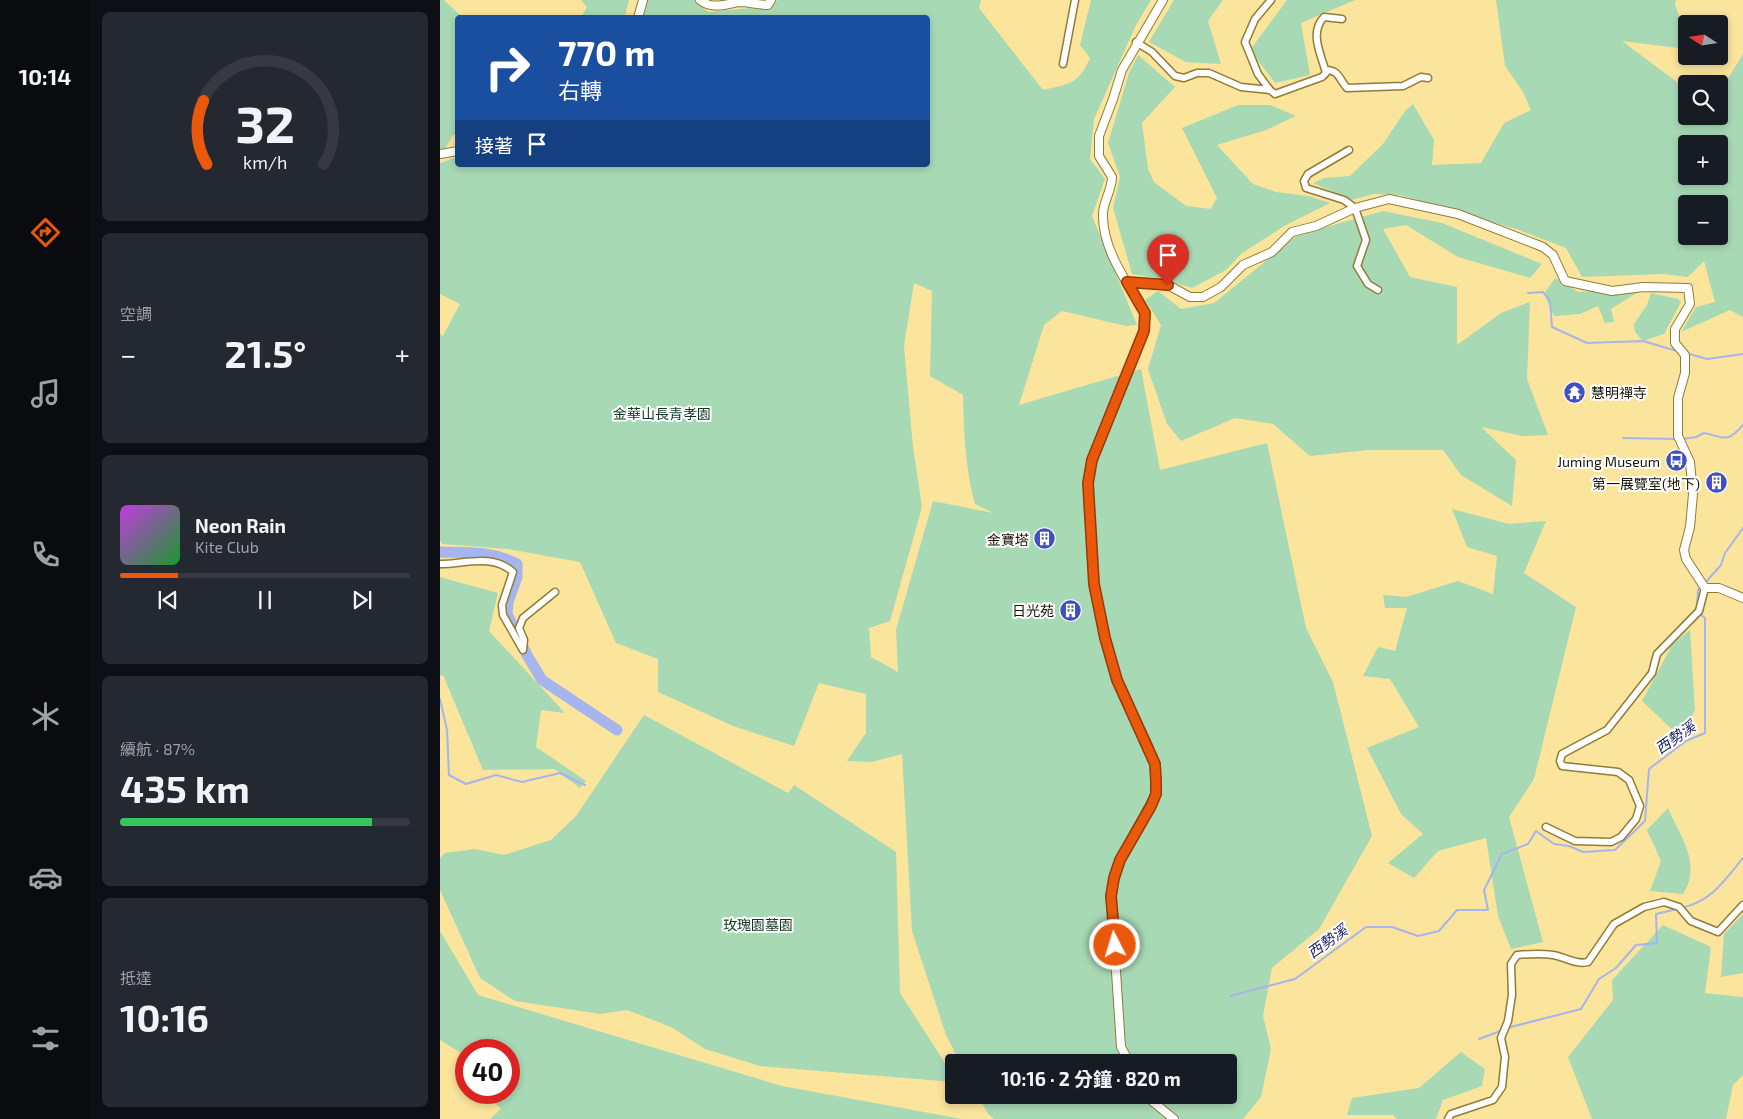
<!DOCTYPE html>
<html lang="zh-TW">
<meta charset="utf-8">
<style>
:root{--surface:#171b24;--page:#242831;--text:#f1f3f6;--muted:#9ea1a6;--line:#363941;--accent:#ea580c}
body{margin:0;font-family:"Exo 2","Noto Sans TC",sans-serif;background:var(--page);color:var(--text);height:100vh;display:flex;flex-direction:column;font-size:19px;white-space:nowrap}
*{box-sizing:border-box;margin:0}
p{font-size:16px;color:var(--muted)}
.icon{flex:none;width:28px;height:28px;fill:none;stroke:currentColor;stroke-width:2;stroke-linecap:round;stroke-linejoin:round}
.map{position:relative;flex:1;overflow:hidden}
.details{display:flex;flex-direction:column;gap:12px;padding:12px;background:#0d0f14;width:350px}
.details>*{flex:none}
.guide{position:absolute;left:15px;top:15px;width:475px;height:152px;border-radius:5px;box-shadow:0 2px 8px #0003;background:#1a4fa0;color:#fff;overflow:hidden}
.needle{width:32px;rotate:282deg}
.controls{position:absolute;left:1238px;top:15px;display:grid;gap:10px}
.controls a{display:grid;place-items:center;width:50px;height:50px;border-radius:5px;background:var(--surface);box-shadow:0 2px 8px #0003;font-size:25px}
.speed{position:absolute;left:15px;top:1039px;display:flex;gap:10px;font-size:25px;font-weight:700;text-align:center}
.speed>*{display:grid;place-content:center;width:65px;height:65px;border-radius:50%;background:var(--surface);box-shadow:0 2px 8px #0003;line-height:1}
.speed .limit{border:8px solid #d22;background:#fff;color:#111}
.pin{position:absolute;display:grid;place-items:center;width:42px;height:42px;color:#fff;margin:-51px -21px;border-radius:50% 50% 50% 0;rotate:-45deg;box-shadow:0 0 5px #0007}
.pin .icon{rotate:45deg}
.me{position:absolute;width:55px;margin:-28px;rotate:355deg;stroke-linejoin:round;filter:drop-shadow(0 0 4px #0008)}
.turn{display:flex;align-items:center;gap:18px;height:105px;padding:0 20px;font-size:22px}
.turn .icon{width:65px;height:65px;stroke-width:2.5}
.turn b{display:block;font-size:35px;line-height:42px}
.then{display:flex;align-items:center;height:48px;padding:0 20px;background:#0003;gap:10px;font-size:19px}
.big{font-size:38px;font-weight:700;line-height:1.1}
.details .card{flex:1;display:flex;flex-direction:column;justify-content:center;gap:8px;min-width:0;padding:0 18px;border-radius:8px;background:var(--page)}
.details .dial{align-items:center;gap:0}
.dial svg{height:130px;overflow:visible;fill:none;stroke:var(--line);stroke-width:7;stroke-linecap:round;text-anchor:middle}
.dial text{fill:var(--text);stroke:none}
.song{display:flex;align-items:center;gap:15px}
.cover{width:60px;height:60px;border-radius:8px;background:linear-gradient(135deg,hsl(290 70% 55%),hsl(130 70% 35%))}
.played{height:5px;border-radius:2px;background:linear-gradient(90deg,var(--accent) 20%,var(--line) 20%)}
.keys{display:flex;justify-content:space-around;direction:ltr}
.heat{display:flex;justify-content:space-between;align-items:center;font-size:28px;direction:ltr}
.charge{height:8px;border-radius:4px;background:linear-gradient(90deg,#34c759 87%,var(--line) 0)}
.trip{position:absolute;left:505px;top:1054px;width:292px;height:50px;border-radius:5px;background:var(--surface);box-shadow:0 2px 8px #0003;font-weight:700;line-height:50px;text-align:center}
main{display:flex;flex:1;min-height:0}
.tabs{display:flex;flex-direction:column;width:90px;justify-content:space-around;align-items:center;background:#090b0e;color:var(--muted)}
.tabs .icon{width:35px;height:35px}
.tabs .selected{color:var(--accent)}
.tabs b{font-size:22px;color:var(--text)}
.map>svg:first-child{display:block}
</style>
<main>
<nav class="tabs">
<b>10:14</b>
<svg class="icon selected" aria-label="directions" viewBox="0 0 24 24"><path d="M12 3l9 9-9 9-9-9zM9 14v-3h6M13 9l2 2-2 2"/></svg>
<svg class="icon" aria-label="music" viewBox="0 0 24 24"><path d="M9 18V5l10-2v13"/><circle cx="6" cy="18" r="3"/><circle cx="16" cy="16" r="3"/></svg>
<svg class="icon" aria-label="phone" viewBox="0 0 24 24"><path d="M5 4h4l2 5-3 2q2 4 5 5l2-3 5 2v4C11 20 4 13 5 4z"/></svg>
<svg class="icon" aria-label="climate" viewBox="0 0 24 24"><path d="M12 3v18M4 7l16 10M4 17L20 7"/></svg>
<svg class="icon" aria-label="car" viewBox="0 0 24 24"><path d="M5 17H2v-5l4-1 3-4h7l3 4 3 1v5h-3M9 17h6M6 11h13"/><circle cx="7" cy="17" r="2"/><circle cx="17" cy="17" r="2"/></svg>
<svg class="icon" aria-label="filters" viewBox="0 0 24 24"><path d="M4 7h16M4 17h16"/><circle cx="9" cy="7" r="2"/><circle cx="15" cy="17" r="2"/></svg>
</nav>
<section class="details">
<div class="card dial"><svg viewBox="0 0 100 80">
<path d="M14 69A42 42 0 1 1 86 69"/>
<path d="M14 69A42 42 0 0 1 12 30" stroke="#ea580c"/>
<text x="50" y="56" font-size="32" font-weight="700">32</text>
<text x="50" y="72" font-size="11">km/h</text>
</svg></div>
<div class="card"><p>空調</p>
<div class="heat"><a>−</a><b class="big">21.5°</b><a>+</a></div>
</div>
<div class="card">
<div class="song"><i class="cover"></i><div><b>Neon Rain</b><p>Kite Club</p></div></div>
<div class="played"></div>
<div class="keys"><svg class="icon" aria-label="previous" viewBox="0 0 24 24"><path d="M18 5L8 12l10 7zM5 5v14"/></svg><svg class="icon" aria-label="pause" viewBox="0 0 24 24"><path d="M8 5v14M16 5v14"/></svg><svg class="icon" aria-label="next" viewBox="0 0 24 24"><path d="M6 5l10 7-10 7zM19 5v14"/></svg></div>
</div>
<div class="card"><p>續航 · 87%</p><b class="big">435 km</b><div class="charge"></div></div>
<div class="card"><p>抵達</p><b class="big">10:16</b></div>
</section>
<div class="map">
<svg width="1303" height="1119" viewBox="0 0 1303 1119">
<rect width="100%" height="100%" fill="#fbe49c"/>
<!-- green -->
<path fill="#a8d9b5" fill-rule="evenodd" d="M0,0H4L22,17L18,18L17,135H13L0,158Z
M141,0H189L185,17L141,18L147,7Z
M207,0H254L268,12L311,8L330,10L337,0H541L539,8L603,90C629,84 639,84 650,58L640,45L651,0H711L696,25L654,119L650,159L665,179L652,216L697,325L686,326L622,311L604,325L579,405L701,369L720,470L827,443L866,628L893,682L932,836L879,929L832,968L823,1016L831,1049L821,1097L803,1119H554L548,1114L538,1095H789V1062H520L506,1035L472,931L462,754L432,762L407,761L426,733V694L379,683L354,746L293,726L218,692V659L176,643L140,562L68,549L2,544L0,540V334L3,336L20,304L0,294V163L17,157L18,165H488V18L204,17ZM474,283L492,291L490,376L523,395C524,435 525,465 535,504L553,513L493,501L456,630L458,672L431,657L429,628L450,621L482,507L473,447L464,346Z
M734,0H783L768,21L781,64L746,62L709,42Z
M847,0H915L861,23L870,75L835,83L810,50Z
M1056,0H1236L1235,5L1246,34V49L1182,41L1241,85H1246V116H1279V84H1255L1287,80L1303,54V317L1290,310L1241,332L1256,307L1275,302L1264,261L1248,277L1223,274L1142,277L1126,248L1079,230L960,195L934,194L911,200L873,183L884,178L910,176L943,144L965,111L973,104L994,140L992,165L1041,163L1064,123L1091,110L1083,92L1065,66ZM1246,144H1279V176H1246ZM1246,204H1279V236H1246Z
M698,55L735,87L702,123L708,169L714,182L746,206L771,209L777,198L742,128L798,105H830L856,116L826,130L777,145L813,184L836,192L868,196L890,203L846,225L802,253L786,270L752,288L722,279L692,274L673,208L680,177L668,143L689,73Z
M943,211L1002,223L1102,264L1090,278L1018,257L966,225L943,229L970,277L1017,287V345L1061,313L1090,302L1087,379L1108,435L1082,436L1041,427L1076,460L1072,506L1021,475L1003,450H928L870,456L833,424L795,418L741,441L727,424L708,369L721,325L705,300L718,291L741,309L774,303L858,235Z
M1115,278L1138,292L1203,289L1171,309L1174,322L1165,323L1158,306L1140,314L1114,316L1104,294Z
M1211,293L1238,299L1241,302L1224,334L1203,341L1195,332L1194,324L1207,305Z
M1012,509L1069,524L1106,521L1084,573L1136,607L1094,779L1069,817L1103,942L1071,949L1058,916L1046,838L998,851L974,878L948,863L983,834L961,814L927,748L979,727L950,679L923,676L938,647L955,651L967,608H945L943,595L966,597L1018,581L1053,594L1057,556L1027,547Z
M0,577L58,593L49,631L125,713L101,710L96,747L146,781L140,788L114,769L43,770L3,675L0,676Z
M1250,630L1255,710L1240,737L1202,701L1232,645Z
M204,715L348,793L354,785L456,852L460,993L514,1077V1082L320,1066L265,1049L231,1027L187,1010L160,1014L75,1001L40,978L0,890V858L5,853L35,849L64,855L111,840L136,816Z
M1228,808C1241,838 1262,864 1243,894L1210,891L1221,861L1207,830Z
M1303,914V973L1281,977L1284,934Z
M1223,925L1271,947L1265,993L1303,997V1075L1293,1085L1286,1119H1152L1128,1057L1173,1000L1172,980Z
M0,931L38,995L342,1086L522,1119H50L61,1109L45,1093L69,1092V1050H26V1056L0,1040Z
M1021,1052L1045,1069L1042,1086L1003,1100L996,1119H957L953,1115H907L912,1098L979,1088Z"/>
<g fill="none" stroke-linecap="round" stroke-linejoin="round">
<!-- stream -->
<path stroke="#a6b5ed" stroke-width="2" d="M1088,293L1103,292L1110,301L1112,327L1147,343L1203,341L1237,351
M1246,353L1267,359L1303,354
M1183,438L1236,439
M1243,439L1256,437L1264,433C1284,437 1287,444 1303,425
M1265,583L1281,565L1285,553L1303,528
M1257,608L1258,590L1261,587
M0,699L7,730L9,775L26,784L56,775L82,782L120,773L145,785
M1241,908C1272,901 1284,881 1303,858
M790,996L855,979L926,927H952L978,936L999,931L1017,910H1048L1044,890L1062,854L1088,844L1096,831L1114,844L1129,846L1143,852L1175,850L1205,821L1209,769L1246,741L1265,733V618L1260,614
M1067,1028L1141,1009L1159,979L1176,968L1196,945L1217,943L1216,914L1237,909
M1039,1039L1063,1030"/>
<!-- river -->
<path stroke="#a6b5ed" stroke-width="11" d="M0,552C26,553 54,551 77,564V577L68,602L67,614L87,655L102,680L177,730"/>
<defs>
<path id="minor" d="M696,42L712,52L735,76L744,78L757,73H769L801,87L830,90L835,94L882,77L886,73C881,54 869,33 884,17L902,19
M623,64L635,0
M886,70C899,70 899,79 907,88L963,86L981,77L988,78
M830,90L818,74L805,42L815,19L831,0
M909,150L868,174L864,181L866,188L904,200L915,208L926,240L917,266L928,284L938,290
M0,564C25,564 52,553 73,572L62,605L63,615L83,650L84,640L79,628L83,618L115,592
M1106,827L1135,841L1171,842L1181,837L1196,819L1200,806L1189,780L1178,772L1122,766L1120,761L1122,754L1167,730L1212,673L1217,654L1259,611L1265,588
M1008,1119L1011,1114L1053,1100L1062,1087L1065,1057L1061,1038L1068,1021L1072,995L1071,964L1077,955C1089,954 1100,953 1113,955C1125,957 1136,965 1148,962L1174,924L1204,907L1224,902L1239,907L1251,921L1278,932L1303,905"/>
<path id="tertiary" d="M260,0C272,10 286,4 299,2C308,2 319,5 328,5L331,0
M198,18L203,0
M0,154L18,151
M687,282L728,285L750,297H763L781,287L803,265L832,252L852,232L876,226L915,208L949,199L1018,214L1103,247L1113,255L1125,281L1172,291L1203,287L1248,288L1250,304L1235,329V343L1245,355V373L1238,398V436L1250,462L1253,494L1250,527L1244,550L1246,559L1265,588H1279L1303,598
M689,1062L681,1047L671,896L674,878L680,860L716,794V781L715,764L708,746L677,680L665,638L654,585L648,483L652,460L704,331L705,313C688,284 662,249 663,214C663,202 672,190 672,177L659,156V136L673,99L682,70L723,0
M708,1095L712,1101L734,1119"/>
</defs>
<!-- minor casing -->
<use href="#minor" stroke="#927c35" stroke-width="9"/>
<!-- tertiary casing -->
<use href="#tertiary" stroke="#927c35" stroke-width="10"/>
<!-- minor -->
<use href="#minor" stroke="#fff" stroke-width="6"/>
<!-- tertiary -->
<use href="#tertiary" stroke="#fff" stroke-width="8"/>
</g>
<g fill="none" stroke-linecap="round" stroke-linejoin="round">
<defs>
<path id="route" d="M675,945L671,896L674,878L680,860L711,806L716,794V781L715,764L677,680L665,638L654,584L648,483L652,460L704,331L705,313L687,282L728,285"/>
</defs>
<!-- route casing -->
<use href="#route" stroke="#983908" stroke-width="12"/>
<!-- route -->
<use href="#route" stroke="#ea580c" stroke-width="9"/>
</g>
<!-- icons -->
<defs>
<symbol id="temple-disc" viewBox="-11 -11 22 22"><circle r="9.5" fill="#404ec2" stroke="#fff"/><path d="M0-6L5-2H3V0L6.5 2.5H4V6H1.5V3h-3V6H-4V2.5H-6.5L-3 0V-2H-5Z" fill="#fff"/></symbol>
<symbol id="bus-disc" viewBox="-11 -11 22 22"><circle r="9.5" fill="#404ec2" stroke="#fff"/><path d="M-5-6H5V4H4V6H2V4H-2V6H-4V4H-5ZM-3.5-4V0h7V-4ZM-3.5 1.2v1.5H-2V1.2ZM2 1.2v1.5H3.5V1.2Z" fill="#fff"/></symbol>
<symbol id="building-disc" viewBox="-11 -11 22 22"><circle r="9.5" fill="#404ec2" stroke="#fff"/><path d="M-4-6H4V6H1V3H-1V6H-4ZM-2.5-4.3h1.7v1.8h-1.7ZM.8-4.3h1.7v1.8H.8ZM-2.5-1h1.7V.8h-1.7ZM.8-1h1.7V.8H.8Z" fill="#fff"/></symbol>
</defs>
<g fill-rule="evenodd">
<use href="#temple-disc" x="1122" y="380" width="25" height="25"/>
<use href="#bus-disc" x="1224" y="448" width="25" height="25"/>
<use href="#building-disc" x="1264" y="470" width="25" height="25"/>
<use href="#building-disc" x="592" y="526" width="25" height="25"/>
<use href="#building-disc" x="618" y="598" width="25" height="25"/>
</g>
<g text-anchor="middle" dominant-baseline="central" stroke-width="4" stroke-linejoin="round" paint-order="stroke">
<!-- poi labels -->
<g font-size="14" fill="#1a1200" stroke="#fff" text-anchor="end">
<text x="1151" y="392" text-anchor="start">慧明禪寺</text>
<text x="1220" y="461">Juming Museum</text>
<text x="1260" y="483">第一展覽室(地下)</text>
<text x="589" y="539">金寶塔</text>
<text x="614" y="610">日光苑</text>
</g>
<!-- park labels -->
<g font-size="14" fill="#0f391f" stroke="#fff">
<text x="222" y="413">金華山長青孝園</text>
<text x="318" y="924">玫瑰園墓園</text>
</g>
<!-- water labels -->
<g font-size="15" font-style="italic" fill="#1a2060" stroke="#fff">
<text transform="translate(1235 737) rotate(-35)">西勢溪</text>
<text transform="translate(887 941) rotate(-36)">西勢溪</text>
</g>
</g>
</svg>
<div class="controls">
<a><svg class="needle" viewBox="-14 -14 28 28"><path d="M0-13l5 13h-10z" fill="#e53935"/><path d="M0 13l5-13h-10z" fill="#9ea1a6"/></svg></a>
<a><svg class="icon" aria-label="search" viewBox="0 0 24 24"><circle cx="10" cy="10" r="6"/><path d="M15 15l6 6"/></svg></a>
<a>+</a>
<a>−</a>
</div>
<div class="speed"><div class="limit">40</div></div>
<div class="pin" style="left:728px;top:285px;background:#d93025"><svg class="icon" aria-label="arrive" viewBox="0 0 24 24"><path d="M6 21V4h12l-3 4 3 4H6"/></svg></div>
<svg class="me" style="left:675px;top:945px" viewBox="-20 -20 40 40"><circle r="17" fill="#ea580c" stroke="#fff" stroke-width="3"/><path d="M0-11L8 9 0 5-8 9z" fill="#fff"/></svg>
<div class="trip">10:16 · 2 分鐘 · 820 m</div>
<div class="guide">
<div class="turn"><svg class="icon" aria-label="right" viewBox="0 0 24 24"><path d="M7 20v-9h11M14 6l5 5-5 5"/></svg><div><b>770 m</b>右轉</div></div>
<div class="then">接著<svg class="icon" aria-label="arrive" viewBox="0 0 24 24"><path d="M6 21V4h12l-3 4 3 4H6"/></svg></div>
</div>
</div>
</main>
